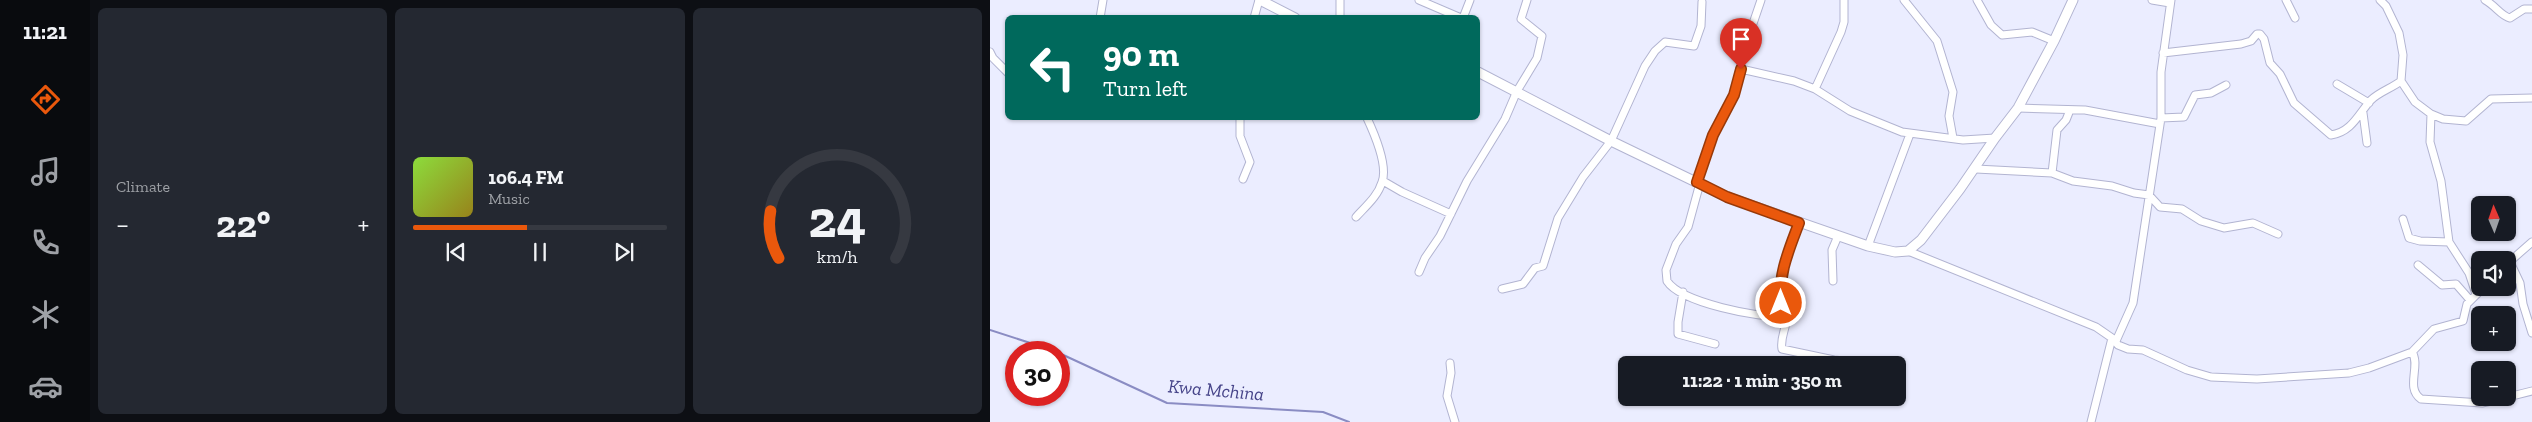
<!DOCTYPE html>
<meta charset="utf-8">
<style>
:root{--surface:#171b24;--page:#242831;--text:#f1f3f6;--muted:#9ea1a6;--line:#363941;--accent:#ea580c}
body{margin:0;font-family:"Zilla Slab",serif;background:var(--page);color:var(--text);height:100vh;display:flex;flex-direction:column;font-size:19px;white-space:nowrap}
*{box-sizing:border-box;margin:0}
p{font-size:16px;color:var(--muted)}
.icon{flex:none;width:28px;height:28px;fill:none;stroke:currentColor;stroke-width:2;stroke-linecap:round;stroke-linejoin:round}
.map{position:relative;flex:1;overflow:hidden}
.drawer{display:flex;flex-direction:column;gap:8px;padding:8px;background:#0d0f14;width:900px}
.drawer>*{flex:none}
.top-card{position:absolute;left:15px;top:15px;width:475px;height:105px;border-radius:8px;box-shadow:0 1px 4px #0004;background:#00695c;color:#fff;overflow:hidden}
.needle{width:32px;rotate:358deg}
.fabs{position:absolute;left:1481px;top:196px;display:grid;gap:10px}
.fabs a{display:grid;place-items:center;width:45px;height:45px;border-radius:8px;background:var(--surface);box-shadow:0 1px 4px #0004;font-size:25px}
.speed{position:absolute;left:15px;top:341px;display:flex;gap:10px;font-size:25px;font-weight:700;text-align:center}
.speed>*{display:grid;place-content:center;width:65px;height:65px;border-radius:50%;background:var(--surface);box-shadow:0 1px 4px #0004;line-height:1}
.speed .limit{border:8px solid #d22;background:#fff;color:#111}
.pin{position:absolute;display:grid;place-items:center;width:42px;height:42px;color:#fff;margin:-51px -21px;border-radius:50% 50% 50% 0;rotate:-45deg;box-shadow:0 0 5px #0007}
.pin .icon{rotate:45deg}
.me{position:absolute;width:55px;margin:-28px;rotate:0deg;stroke-linejoin:round;filter:drop-shadow(0 0 4px #0008)}
.turn{display:flex;align-items:center;gap:18px;height:105px;padding:0 15px;font-size:22px}
.turn .icon{width:65px;height:65px;stroke-width:2.5}
.turn b{display:block;font-size:35px;line-height:42px}
.big{font-size:38px;font-weight:800;line-height:1.1}
.drawer .widget{flex:1;display:flex;flex-direction:column;justify-content:center;gap:8px;min-width:0;padding:0 18px;border-radius:8px;background:var(--page)}
.drawer .dial{align-items:center;gap:0}
.dial svg{height:130px;overflow:visible;fill:none;stroke:var(--line);stroke-width:7;stroke-linecap:round;text-anchor:middle}
.dial text{fill:var(--text);stroke:none}
.song{display:flex;align-items:center;gap:15px}
.cover{width:60px;height:60px;border-radius:8px;background:linear-gradient(135deg,hsl(90 70% 55%),hsl(50 70% 35%))}
.played{height:5px;border-radius:2px;background:linear-gradient(90deg,var(--accent) 45%,var(--line) 45%)}
.keys{display:flex;justify-content:space-around;direction:ltr}
.heat{display:flex;justify-content:space-between;align-items:center;font-size:28px;direction:ltr}
.drawer .tiles{flex:1;display:grid;gap:8px;grid-template-columns:repeat(3,1fr)}
.trip{position:absolute;left:628px;top:356px;width:288px;height:50px;border-radius:8px;background:var(--surface);box-shadow:0 1px 4px #0004;font-weight:800;line-height:50px;text-align:center}
main{display:flex;flex:1;min-height:0}
.tabs{display:flex;flex-direction:column;width:90px;justify-content:space-around;align-items:center;background:#090b0e;color:var(--muted)}
.tabs .icon{width:35px;height:35px}
.tabs .selected{color:var(--accent)}
.tabs b{font-size:22px;color:var(--text)}
.map>svg:first-child{display:block}
</style>
<main>
<nav class="tabs">
<b>11:21</b>
<svg class="icon selected" aria-label="directions" viewBox="0 0 24 24"><path d="M12 3l9 9-9 9-9-9zM9 14v-3h6M13 9l2 2-2 2"/></svg>
<svg class="icon" aria-label="music" viewBox="0 0 24 24"><path d="M9 18V5l10-2v13"/><circle cx="6" cy="18" r="3"/><circle cx="16" cy="16" r="3"/></svg>
<svg class="icon" aria-label="phone" viewBox="0 0 24 24"><path d="M5 4h4l2 5-3 2q2 4 5 5l2-3 5 2v4C11 20 4 13 5 4z"/></svg>
<svg class="icon" aria-label="climate" viewBox="0 0 24 24"><path d="M12 3v18M4 7l16 10M4 17L20 7"/></svg>
<svg class="icon" aria-label="car" viewBox="0 0 24 24"><path d="M5 17H2v-5l4-1 3-4h7l3 4 3 1v5h-3M9 17h6M6 11h13"/><circle cx="7" cy="17" r="2"/><circle cx="17" cy="17" r="2"/></svg>
</nav>
<section class="drawer">
<div class="tiles">
<div class="widget"><p>Climate</p>
<div class="heat"><a>−</a><b class="big">22°</b><a>+</a></div>
</div>
<div class="widget">
<div class="song"><i class="cover"></i><div><b>106.4 FM</b><p>Music</p></div></div>
<div class="played"></div>
<div class="keys"><svg class="icon" aria-label="previous" viewBox="0 0 24 24"><path d="M18 5L8 12l10 7zM5 5v14"/></svg><svg class="icon" aria-label="pause" viewBox="0 0 24 24"><path d="M8 5v14M16 5v14"/></svg><svg class="icon" aria-label="next" viewBox="0 0 24 24"><path d="M6 5l10 7-10 7zM19 5v14"/></svg></div>
</div>
<div class="widget dial"><svg viewBox="0 0 100 80">
<path d="M14 69A42 42 0 1 1 86 69"/>
<path d="M14 69A42 42 0 0 1 9 40" stroke="#ea580c"/>
<text x="50" y="56" font-size="32" font-weight="700">24</text>
<text x="50" y="72" font-size="11">km/h</text>
</svg></div>
</div>
</section>
<div class="map">
<svg width="1542" height="422" viewBox="0 0 1542 422">
<rect width="100%" height="100%" fill="#ebedff"/>
<g fill="none" stroke-linecap="round" stroke-linejoin="round">
<!-- stream -->
<path stroke="#8a8cc3" stroke-width="2" d="M0,330L68,352
M69,353L177,403L333,412L359,422"/>
<defs>
<path id="minor" d="M429,0L471,18
M914,0L947,41L963,92L959,116L963,138
M987,0L1001,25L1012,35L1042,32L1064,41
M1162,0L1180,3
M1296,0L1305,18
M1390,0L1396,6L1409,33L1413,55L1411,81L1425,102L1441,114L1440,142L1451,181L1459,242L1479,273L1486,294
M1495,0C1506,6 1511,16 1520,18L1534,9H1542
M110,18L113,0
M264,18L269,0
M350,18V0
M473,18L480,0
M0,52L3,58L18,73
M1173,53L1251,44L1261,41L1267,34H1270L1274,39L1280,63L1290,74L1304,103L1341,135C1362,132 1369,113 1381,100C1389,92 1402,88 1411,81
M751,69L804,81L825,89L860,111L912,132L973,140L1005,138
M1347,84L1379,103
M825,89L851,32L854,22V0
M1028,108L1095,110L1170,124
M1373,113L1377,143
M1441,114L1453,119L1476,121L1501,99L1542,98
M250,118V136L260,162L253,179
M1171,118L1194,117L1205,95L1221,93L1236,85
M986,169L1062,173L1083,181L1122,186L1144,193L1159,195L1170,207L1192,209L1211,221L1234,228L1263,223L1288,234
M1062,173L1067,130L1076,120L1080,110
M393,181L412,192L461,214
M707,182L723,135L744,95L754,50L771,0
M710,183L698,227L686,244L676,270L677,281C691,303 770,318 795,317
M366,217C376,206 388,196 392,182C398,166 384,133 377,118
M1413,219L1419,238L1430,241L1459,242
M809,223C802,243 790,266 790,287C790,299 796,310 796,322C795,331 790,339 792,349L844,360L892,365
M878,246L920,134
M918,251L1106,327L1122,338L1128,345L1138,349L1153,350L1197,370L1221,377L1267,379L1359,373L1379,368L1422,352L1444,329L1473,321L1477,304L1493,288
M1520,262L1530,283L1533,304L1542,333
M1518,263L1542,242
M1428,265L1452,285L1466,284L1480,300
M429,272L435,258L450,236L477,181L515,119L527,91L547,58L552,36L531,19L537,0
M843,281L842,250L848,236
M512,289L533,284L545,268L553,266L568,218L593,177L621,141L655,66L665,51L675,42L704,46L711,26L712,2
M693,292L688,322V334L725,344
M1126,341L1143,303L1171,118V72L1181,0
M1422,352C1431,366 1415,388 1431,399L1492,403L1516,398
M460,363L461,373L457,396L465,422
M1518,397L1542,391
M1101,422L1122,338"/>
<path id="tertiary" d="M270,0L305,18
M488,72L621,141L737,197L878,246L905,252L918,251L931,240L970,189L1005,138L1028,108L1064,41L1083,0"/>
</defs>
<!-- minor casing -->
<use href="#minor" stroke="#b2b4d1" stroke-width="9"/>
<!-- tertiary casing -->
<use href="#tertiary" stroke="#b2b4d1" stroke-width="11"/>
<!-- minor -->
<use href="#minor" stroke="#fff" stroke-width="7"/>
<!-- tertiary -->
<use href="#tertiary" stroke="#fff" stroke-width="9"/>
</g>
<g fill="none" stroke-linecap="round" stroke-linejoin="round">
<defs>
<path id="route" d="M751,69L744,95L723,135L707,182L737,197L809,223C799,250 788,274 791,303"/>
</defs>
<!-- route casing -->
<use href="#route" stroke="#983908" stroke-width="12"/>
<!-- route -->
<use href="#route" stroke="#ea580c" stroke-width="9"/>
</g>
<g text-anchor="middle" dominant-baseline="central" stroke-width="4.5" stroke-linejoin="round" paint-order="stroke">
<!-- water labels -->
<g font-size="19" font-style="italic" fill="#464489" stroke="#ebedff">
<text transform="translate(226 390) rotate(5)">Kwa Mchina</text>
</g>
</g>
</svg>
<div class="fabs">
<a><svg class="needle" viewBox="-14 -14 28 28"><path d="M0-13l5 13h-10z" fill="#e53935"/><path d="M0 13l5-13h-10z" fill="#9ea1a6"/></svg></a>
<a><svg class="icon" aria-label="sound" viewBox="0 0 24 24"><path d="M4 9h4l5-4v14l-5-4H4zM17 9q2 3 0 6"/></svg></a>
<a>+</a>
<a>−</a>
</div>
<div class="speed"><div class="limit">30</div></div>
<div class="pin" style="left:751px;top:69px;background:#d93025"><svg class="icon" aria-label="arrive" viewBox="0 0 24 24"><path d="M6 21V4h12l-3 4 3 4H6"/></svg></div>
<svg class="me" style="left:791px;top:303px" viewBox="-20 -20 40 40"><circle r="17" fill="#ea580c" stroke="#fff" stroke-width="3"/><path d="M0-11L8 9 0 5-8 9z" fill="#fff"/></svg>
<div class="trip">11:22 · 1 min · 350 m</div>
<div class="top-card">
<div class="turn"><svg class="icon" aria-label="left" viewBox="0 0 24 24"><path d="M17 20v-9H6M10 6l-5 5 5 5"/></svg><div><b>90 m</b>Turn left</div></div>
</div>
</div>
</main>
